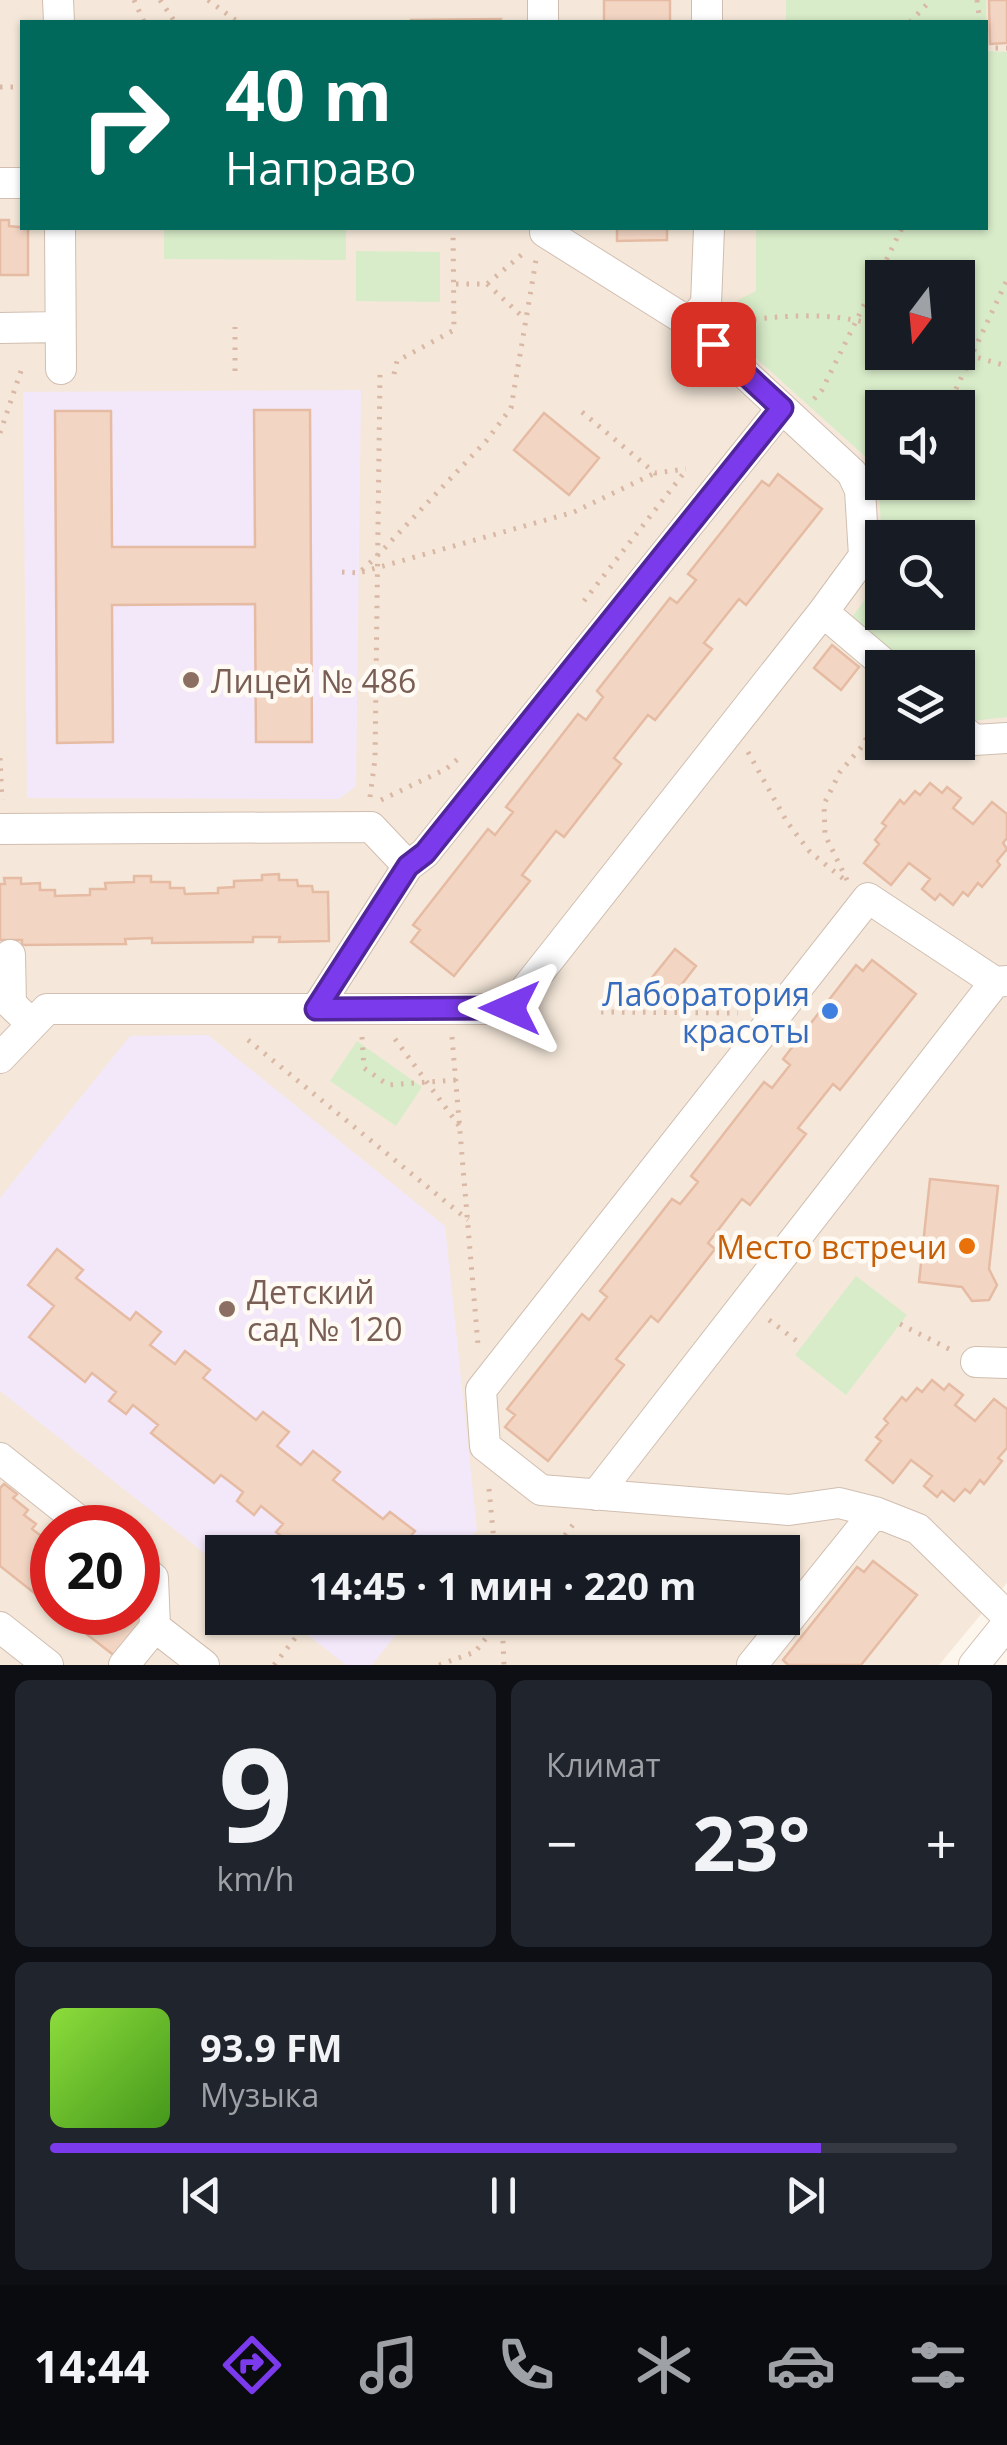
<!DOCTYPE html>
<html lang="ru">
<meta charset="utf-8">
<style>
:root{--surface:#171b24;--page:#20242c;--text:#f1f3f6;--muted:#9ea1a6;--line:#363941;--accent:#7c3aed}
body{margin:0;font-family:"Open Sans",sans-serif;background:var(--page);color:var(--text);height:100vh;display:flex;flex-direction:column;font-size:38px;white-space:nowrap}
*{box-sizing:border-box;margin:0}
p{font-size:32px;color:var(--muted)}
.icon{flex:none;width:55px;height:55px;fill:none;stroke:currentColor;stroke-width:2;stroke-linecap:round;stroke-linejoin:round}
.map{position:relative;height:1665px;overflow:hidden}
.panel{display:flex;flex-direction:column;gap:15px;padding:15px;background:#0d0f14;flex:1}
.panel>*{flex:none}
.banner{position:absolute;left:20px;top:20px;width:968px;height:210px;border-radius:0px;box-shadow:0 2px 8px #0004;background:#00695c;color:#fff;overflow:hidden}
.needle{width:65px;rotate:196deg}
.tools{position:absolute;left:865px;top:260px;display:grid;gap:20px}
.tools a{display:grid;place-items:center;width:110px;height:110px;border-radius:0px;background:var(--surface);box-shadow:0 2px 8px #0004;font-size:50px}
.speed{position:absolute;left:30px;top:1505px;display:flex;gap:20px;font-size:50px;font-weight:700;text-align:center}
.speed>*{display:grid;place-content:center;width:130px;height:130px;border-radius:50%;background:var(--surface);box-shadow:0 2px 8px #0004;line-height:1}
.speed .limit{border:15px solid #d22;background:#fff;color:#111}
.pin{position:absolute;display:grid;place-items:center;width:85px;height:85px;color:#fff;margin:-42px;border-radius:20px;box-shadow:0 5px 15px #0006}
.me{position:absolute;width:110px;margin:-55px;rotate:270deg;stroke-linejoin:round;filter:drop-shadow(0 0 8px #0008)}
.turn{display:flex;align-items:center;gap:35px;height:210px;padding:0 40px;font-size:45px}
.turn .icon{width:130px;height:130px;stroke-width:2.5}
.turn b{display:block;font-size:70px;line-height:85px}
.big{font-size:75px;font-weight:700;line-height:1.1}
.panel .card{flex:1;display:flex;flex-direction:column;justify-content:center;gap:15px;min-width:0;padding:0 35px;border-radius:15px;background:var(--page)}
.panel .dial{align-items:center;gap:0}
.dial b{font-size:130px;line-height:1}
.song{display:flex;align-items:center;gap:30px}
.cover{width:120px;height:120px;border-radius:15px;background:linear-gradient(135deg,hsl(90 70% 55%),hsl(100 70% 35%))}
.played{height:10px;border-radius:5px;background:linear-gradient(90deg,var(--accent) 85%,var(--line) 85%)}
.keys{display:flex;justify-content:space-around;direction:ltr}
.heat{display:flex;justify-content:space-between;align-items:center;font-size:55px;direction:ltr}
.panel .tiles{flex:1;display:grid;gap:15px;grid-template-columns:1fr 1fr}
.card:last-child{grid-column:span 2}
.trip{position:absolute;left:205px;top:1535px;width:595px;height:100px;border-radius:0px;background:var(--surface);box-shadow:0 2px 8px #0004;font-weight:700;line-height:100px;text-align:center}
.tab-bar{display:flex;height:160px;justify-content:space-around;align-items:center;background:#090b0e;color:var(--muted)}
.tab-bar .icon{width:70px;height:70px}
.tab-bar .current{color:var(--accent)}
.tab-bar b{font-size:45px;color:var(--text)}
.map>svg:first-child{display:block}
</style>
<div class="map">
<svg width="1007" height="1665" viewBox="0 0 1007 1665">
<rect width="100%" height="100%" fill="#fdf6ec"/>
<!-- residential -->
<path fill="#f5e8da" fill-rule="evenodd" d="M0,0H1007V1583L939,1665H0ZM22,22H985V228H22ZM882,278H958V352H882ZM882,408H958V482H882ZM882,538H958V612H882ZM882,668H958V742H882ZM52,1528H138V1612H52ZM222,1552H782V1618H222Z"/>
<!-- education -->
<path fill="#f3e8fa" d="M361,390L356,786L339,799L27,798L23,392Z
M208,1035L445,1226L477,1530L459,1552H222V1567L0,1391V1198L130,1036Z
M286,1618H409L372,1665H346Z"/>
<!-- green -->
<path fill="#d8ecc9" fill-rule="evenodd" d="M786,0H986L987,51L1007,52V717L971,721L958,710V668L906,667L849,621L882,577V612H958V538H882V550L878,468L737,341L738,300L756,291V228H985V22H786ZM882,278H958V352H882ZM882,408H958V482H882Z
M164,228H346V260L164,259Z
M356,251L440,252V302L356,301Z
M357,1041L422,1087L396,1126L330,1081Z
M856,1276L907,1315L846,1395L795,1355Z"/>
<!-- building -->
<path fill="#f3d5c3" stroke="#e6bba3" stroke-width="2.5" d="M604,0H670V22H604Z
M989,0H1007V43L990,44Z
M501,19V22H411V20Z
M0,220H9V226L28,228V275H0Z
M617,228H667V240L617,241Z
M254,410H310L312,742H256L255,604L112,605L113,742L57,743L55,411H111L112,547H255Z
M544,413L599,458L569,495L514,450Z
M778,474L822,509L746,605L739,599L704,643L712,649L655,720L648,715L614,758L621,764L564,837L556,831L522,875L530,881L454,976L411,942L420,930L413,925L488,829L495,835L513,812L506,807L578,714L586,720L603,697L597,691L670,598L677,603L696,580L688,574L762,481L769,486Z
M832,645L859,667L841,690L814,668Z
M930,783L942,793L947,787L961,798L953,808L973,824L992,802L1007,814V838L1003,843L1007,849L997,861L1000,865L982,887L978,883L968,896L963,892L953,905L940,894L935,900L922,889L930,879L909,863L891,885L864,863L879,844L875,840L886,826L882,823L900,800L904,804L915,791L920,795Z
M279,874V880H297L298,886H312L313,892H328L329,941L279,942L280,937H253V942L152,943V938L125,939L126,944L22,945V940H0V884H5L4,878H21V884L40,883V890H55V896L90,895V889H106L105,883L134,882V876H151V882H170V888H184L185,894L218,893V888L234,887V881L262,880V875Z
M675,949L696,966L668,1002L646,985Z
M872,960L916,994L840,1090L833,1084L798,1128L806,1134L750,1205L742,1199L708,1243L715,1249L658,1322L651,1316L616,1359L624,1365L548,1461L505,1427L515,1415L507,1409L582,1314L589,1320L607,1297L600,1291L672,1199L680,1204L698,1182L691,1176L764,1082L772,1088L790,1065L783,1059L856,965L863,971Z
M930,1179L998,1186L989,1269L997,1285L989,1300L972,1301L962,1287L919,1282Z
M57,1249L83,1270L76,1278L130,1320L136,1312L161,1332L150,1345L175,1364L185,1351L210,1370L203,1378L256,1420L263,1412L289,1432L277,1446L301,1465L313,1451L340,1472L333,1480L383,1519L390,1512L415,1531L398,1552H364L357,1547L352,1552H302L276,1532L283,1524L261,1506L254,1515L237,1501L243,1492L221,1475L214,1483L151,1433L158,1425L133,1405L126,1414L109,1401L116,1392L92,1373L85,1382L29,1337L54,1306L28,1285Z
M932,1380L944,1390L949,1384L963,1395L955,1405L975,1421L994,1399L1007,1409V1448L998,1458L1002,1461L984,1484L980,1480L970,1493L965,1489L954,1501L942,1491L937,1497L924,1486L932,1476L911,1460L893,1483L866,1460L881,1441L876,1437L888,1423L884,1419L902,1397L906,1401L917,1388L922,1392Z
M4,1484L17,1494L13,1498L28,1510L24,1515L36,1524L32,1529L52,1544V1607L0,1566V1488Z
M873,1561L917,1595L861,1665H788L783,1660L857,1567L864,1572Z
M138,1611L146,1618L116,1657L75,1625L78,1621L68,1612Z"/>
<g fill="none" stroke-linecap="round" stroke-linejoin="round">
<defs>
<path id="minor" d="M58,0L59,22
M543,0V22
M707,0V22
M0,183H22
M60,228L61,369
M545,228V232L690,323L852,473L860,490L864,556L823,612L889,668
M690,323L706,304L709,228
M0,328L60,327
M958,726L974,740L1007,738
M0,829L371,827L408,866L316,1009
M408,866L425,853L782,408
M10,955L11,1004L32,1024
M0,1058L47,1009H510L823,612
M976,1362L1007,1363
M0,1458L88,1528
M596,1495L995,982L1007,981
M875,1512L839,1503L789,1510L541,1490L485,1446L481,1390L868,898L995,982
M0,1627L48,1665
M155,1627L204,1665
M124,1665L155,1627L153,1578L138,1566
M752,1665L875,1512L918,1529L1007,1616
M974,1665L1007,1624"/>
</defs>
<!-- minor casing -->
<use href="#minor" stroke="#d1beb0" stroke-width="32"/>
<!-- path -->
<path stroke="#d9b8a5" stroke-width="5" stroke-dasharray="2.5 8" stroke-linecap="butt" d="M134,0L144,22
M160,0L175,22
M208,0L238,22
M977,0L980,22
M910,22L931,0
M985,48H1007
M0,87H22
M456,284H487L526,251
M487,284L525,319
M733,322C785,315 832,311 882,327
M958,352L1007,366
M235,371V327
M394,374L397,361L454,330L453,228
M814,399L822,390L902,228
M947,408L1007,280
M582,412L655,473L686,469
M0,433L22,368
M342,572L359,573L377,556L487,440L511,408L536,260
M362,572L574,512L655,473
M584,601L687,469
M748,752L787,822L810,852L846,881
M0,758L2,800
M370,797L375,759L380,374
M381,800L446,769L459,758
M847,880L825,835L824,804L840,772L864,744L874,719L875,695
M601,1012L738,1013
M362,1037L364,1068L388,1085L456,1080
M452,1037L478,1345
M395,1039L460,1127
M248,1040L468,1220
M769,1320L802,1345
M900,1324L951,1350
M489,1489L495,1552
M552,1552L576,1521
M713,1552L738,1538
M502,1620L504,1665
M274,1665L311,1618
M439,1665L475,1652L502,1618"/>
<!-- minor -->
<use href="#minor" stroke="#fff" stroke-width="30"/>
</g>
<g fill="none" stroke-linecap="round" stroke-linejoin="round">
<defs>
<path id="route" d="M510,1008L316,1009L408,866L425,853L782,408L713,344"/>
</defs>
<!-- route casing -->
<use href="#route" stroke="#51269a" stroke-width="25"/>
<!-- route -->
<use href="#route" stroke="#7c3aed" stroke-width="18"/>
</g>
<!-- markers -->
<g fill="#8d6e63" stroke="#fffaf3" stroke-width="4">
<circle cx="191" cy="680" r="10"/>
<circle cx="227" cy="1309" r="10"/>
</g>
<circle fill="#3f7fe0" stroke="#fffaf3" stroke-width="4" cx="830" cy="1011" r="10"/>
<circle fill="#e8710a" stroke="#fffaf3" stroke-width="4" cx="967" cy="1246" r="10"/>
<g text-anchor="middle" dominant-baseline="central" stroke-width="9" stroke-linejoin="round" paint-order="stroke">
<!-- education labels -->
<g font-size="32" fill="#785e54" stroke="#fffaf3" text-anchor="start">
<text x="211" y="680">Лицей № 486</text>
<text x="247" y="1291">Детский<tspan x="247" dy="37">сад № 120</tspan></text>
</g>
<!-- shop labels -->
<g font-size="32" fill="#366cbe" stroke="#fffaf3" text-anchor="end">
<text x="810" y="993">Лаборатория<tspan x="810" dy="37">красоты</tspan></text>
</g>
<!-- food labels -->
<g font-size="32" fill="#c56008" stroke="#fffaf3" text-anchor="end">
<text x="947" y="1246">Место встречи</text>
</g>
</g>
</svg>
<div class="tools">
<a><svg class="needle" viewBox="-14 -14 28 28"><path d="M0-13l5 13h-10z" fill="#e53935"/><path d="M0 13l5-13h-10z" fill="#9ea1a6"/></svg></a>
<a><svg class="icon" aria-label="sound" viewBox="0 0 24 24"><path d="M4 9h4l5-4v14l-5-4H4zM17 9q2 3 0 6"/></svg></a>
<a><svg class="icon" aria-label="search" viewBox="0 0 24 24"><circle cx="10" cy="10" r="6"/><path d="M15 15l6 6"/></svg></a>
<a><svg class="icon" aria-label="layers" viewBox="0 0 24 24"><path d="M12 4l9 5-9 5-9-5zM3 14l9 5 9-5"/></svg></a>
</div>
<div class="speed"><div class="limit">20</div></div>
<div class="pin" style="left:713px;top:344px;background:#d93025"><svg class="icon" aria-label="arrive" viewBox="0 0 24 24"><path d="M6 21V4h12l-3 4 3 4H6"/></svg></div>
<svg class="me" style="left:510px;top:1008px" viewBox="-20 -20 40 40"><path d="M0-17L14 15 0 8-14 15z" fill="#7c3aed" stroke="#fff" stroke-width="4"/></svg>
<div class="trip">14:45 · 1 мин · 220 m</div>
<div class="banner">
<div class="turn"><svg class="icon" aria-label="right" viewBox="0 0 24 24"><path d="M7 20v-9h11M14 6l5 5-5 5"/></svg><div><b>40 m</b>Направо</div></div>
</div>
</div>
<section class="panel">
<div class="tiles">
<div class="card dial"><b>9</b><p>km/h</p></div>
<div class="card"><p>Климат</p>
<div class="heat"><a>−</a><b class="big">23°</b><a>+</a></div>
</div>
<div class="card">
<div class="song"><i class="cover"></i><div><b>93.9 FM</b><p>Музыка</p></div></div>
<div class="played"></div>
<div class="keys"><svg class="icon" aria-label="previous" viewBox="0 0 24 24"><path d="M18 5L8 12l10 7zM5 5v14"/></svg><svg class="icon" aria-label="pause" viewBox="0 0 24 24"><path d="M8 5v14M16 5v14"/></svg><svg class="icon" aria-label="next" viewBox="0 0 24 24"><path d="M6 5l10 7-10 7zM19 5v14"/></svg></div>
</div>
</div>
</section>
<nav class="tab-bar">
<b>14:44</b>
<svg class="icon current" aria-label="directions" viewBox="0 0 24 24"><path d="M12 3l9 9-9 9-9-9zM9 14v-3h6M13 9l2 2-2 2"/></svg>
<svg class="icon" aria-label="music" viewBox="0 0 24 24"><path d="M9 18V5l10-2v13"/><circle cx="6" cy="18" r="3"/><circle cx="16" cy="16" r="3"/></svg>
<svg class="icon" aria-label="phone" viewBox="0 0 24 24"><path d="M5 4h4l2 5-3 2q2 4 5 5l2-3 5 2v4C11 20 4 13 5 4z"/></svg>
<svg class="icon" aria-label="climate" viewBox="0 0 24 24"><path d="M12 3v18M4 7l16 10M4 17L20 7"/></svg>
<svg class="icon" aria-label="car" viewBox="0 0 24 24"><path d="M5 17H2v-5l4-1 3-4h7l3 4 3 1v5h-3M9 17h6M6 11h13"/><circle cx="7" cy="17" r="2"/><circle cx="17" cy="17" r="2"/></svg>
<svg class="icon" aria-label="filters" viewBox="0 0 24 24"><path d="M4 7h16M4 17h16"/><circle cx="9" cy="7" r="2"/><circle cx="15" cy="17" r="2"/></svg>
</nav>
